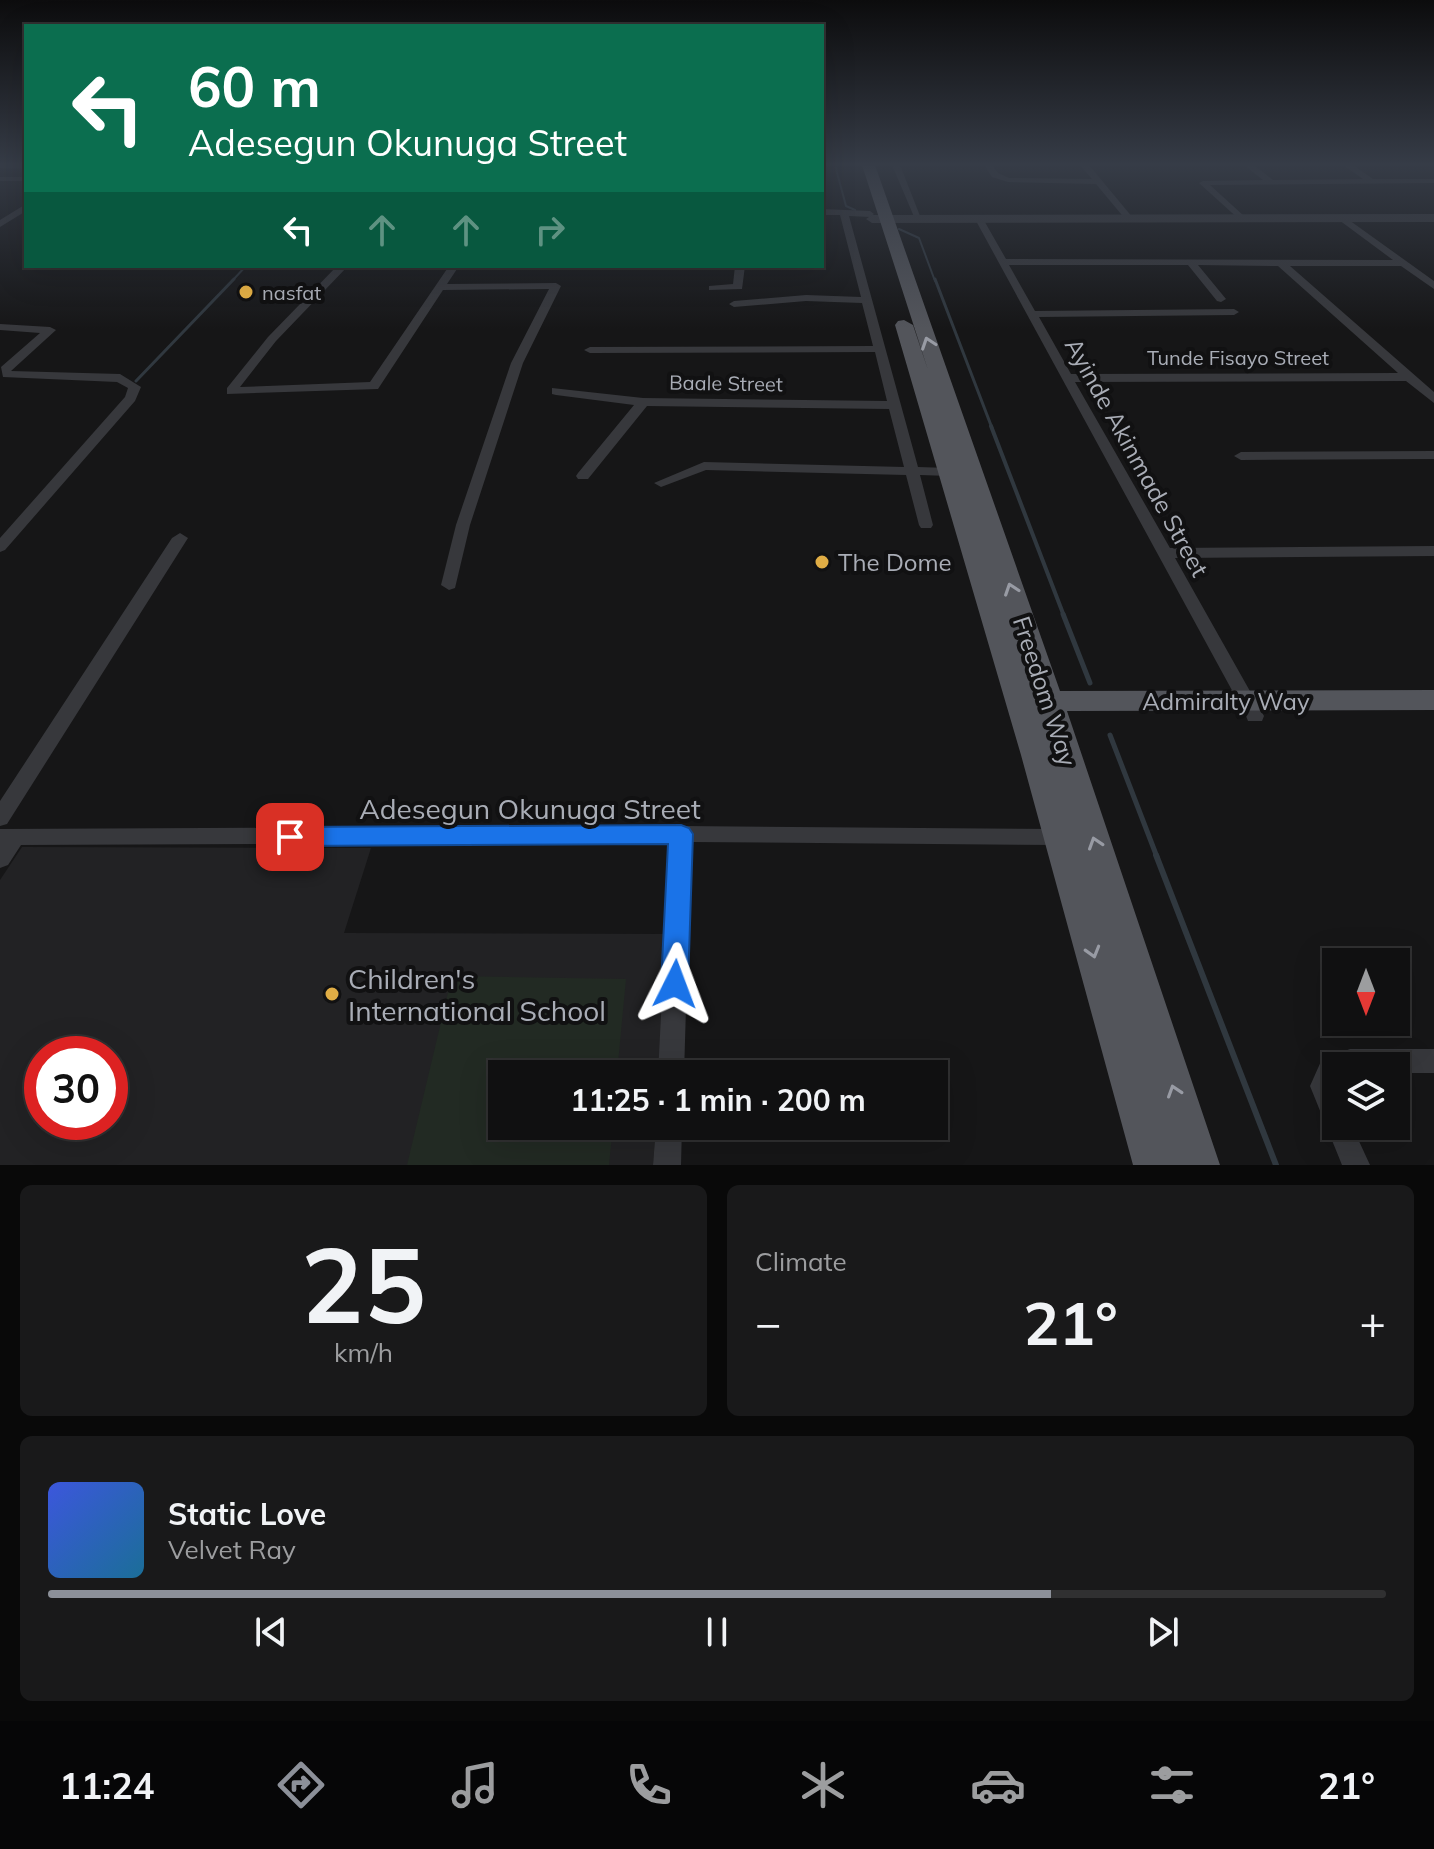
<!DOCTYPE html>
<meta charset="utf-8">
<style>
:root{--surface:#101011;--page:#19191a;--text:#f1f3f6;--muted:#9c9d9f;--line:#303031;--accent:#8c9099}
body{margin:0;font-family:Mulish,sans-serif;background:var(--page);color:var(--text);height:100vh;display:flex;flex-direction:column;font-size:30px;white-space:nowrap}
*{box-sizing:border-box;margin:0}
p{font-size:26px;color:var(--muted)}
.icon{flex:none;width:44px;height:44px;fill:none;stroke:currentColor;stroke-width:2;stroke-linecap:round;stroke-linejoin:round}
.map{position:relative;height:1165px;overflow:hidden}
.drawer{display:flex;flex-direction:column;gap:20px;padding:20px;background:#090909;flex:1}
.drawer>*{flex:none}
.hud{position:absolute;left:24px;top:24px;width:800px;height:244px;border-radius:0px;box-shadow:0 8px 32px #0002,0 0 0 2px var(--line);background:#0b6e4f;color:#fff;overflow:hidden}
.needle{width:52px;rotate:180deg}
.tools{position:absolute;left:1322px;top:948px;display:grid;gap:16px}
.tools a{display:grid;place-items:center;width:88px;height:88px;border-radius:0px;background:var(--surface);box-shadow:0 8px 32px #0002,0 0 0 2px var(--line);font-size:40px}
.speed{position:absolute;left:24px;top:1036px;display:flex;gap:16px;font-size:40px;font-weight:700;text-align:center}
.speed>*{display:grid;place-content:center;width:104px;height:104px;border-radius:50%;background:var(--surface);box-shadow:0 8px 32px #0002,0 0 0 2px var(--line);line-height:1}
.speed .limit{border:12px solid #d22;background:#fff;color:#111}
.pin{position:absolute;display:grid;place-items:center;width:68px;height:68px;color:#fff;margin:-34px;border-radius:16px;box-shadow:0 4px 12px #0006}
.me{position:absolute;width:88px;margin:-44px;rotate:3deg;stroke-linejoin:round;filter:drop-shadow(0 0 6px #0008)}
.turn{display:flex;align-items:center;gap:28px;height:168px;padding:0 32px;font-size:36px}
.turn .icon{width:104px;height:104px;stroke-width:2.5}
.turn b{display:block;font-size:56px;line-height:68px}
.lanes{display:flex;align-items:center;height:76px;padding:0 32px;background:#0003;justify-content:center;gap:40px;direction:ltr}
.lanes .off{opacity:.35}
.big{font-size:60px;font-weight:700;line-height:1.1}
.drawer .card{flex:1;display:flex;flex-direction:column;justify-content:center;gap:12px;min-width:0;padding:0 28px;border-radius:12px;background:var(--page)}
.drawer .dial{align-items:center;gap:0}
.dial b{font-size:104px;line-height:1}
.song{display:flex;align-items:center;gap:24px}
.cover{width:96px;height:96px;border-radius:12px;background:linear-gradient(135deg,hsl(230 70% 55%),hsl(200 70% 35%))}
.played{height:8px;border-radius:4px;background:linear-gradient(90deg,var(--accent) 75%,var(--line) 75%)}
.keys{display:flex;justify-content:space-around;direction:ltr}
.heat{display:flex;justify-content:space-between;align-items:center;font-size:44px;direction:ltr}
.drawer .tiles{flex:1;display:grid;gap:20px;grid-template-columns:1fr 1fr}
.card:last-child{grid-column:span 2}
.trip{position:absolute;left:488px;top:1060px;width:460px;height:80px;border-radius:0px;background:var(--surface);box-shadow:0 8px 32px #0002,0 0 0 2px var(--line);font-weight:700;line-height:80px;text-align:center}
.menu{display:flex;height:128px;justify-content:space-around;align-items:center;background:#060607;color:var(--muted)}
.menu .icon{width:56px;height:56px}
.menu .active{color:var(--accent)}
.menu b{font-size:36px;color:var(--text)}
.map>svg:first-child{display:block}
</style>
<div class="map">
<svg width="1434" height="1165" viewBox="0 0 1434 1165">
<rect width="100%" height="100%" fill="#161617"/>
<!-- built -->
<path fill="#222224" fill-rule="evenodd" d="M22,847L371,848L344,933L668,934L659,1074H502V1126H656L653,1165H0V880ZM42,1054H110V1122H42Z"/>
<!-- green -->
<path fill="#222a23" d="M452,976L626,979L617,1074H502V1126H613L609,1165H407Z"/>
<g fill="none" stroke-linecap="round" stroke-linejoin="round">
<!-- stream-far4 -->
<path stroke="#30383f" stroke-width="2" d="M835,165L846,206L855,210
M899,229L919,238L935,281
M232,281L246,266"/>
<!-- stream-far3 -->
<path stroke="#30383f" stroke-width="3" d="M935,279L992,428
M136,381L234,279"/>
<!-- stream-far2 -->
<path stroke="#30383f" stroke-width="4" d="M991,426L1064,616"/>
<!-- stream-far1 -->
<path stroke="#30383f" stroke-width="5" d="M1063,614L1090,683
M1110,735L1157,857"/>
<!-- stream -->
<path stroke="#30383f" stroke-width="6" d="M1156,855L1276,1165"/>
<!-- minor -->
<path fill="#37383c" fill-rule="evenodd" d="M26,165V169L0,168V165Z
M892,165H900L922,221L915,219Z
M984,165H992L998,173L1009,178L1092,179L1080,165H1089L1133,218L1126,220L1096,184L1008,182L992,177Z
M1244,165H1254L1273,180L1363,179L1343,165H1353L1373,179H1434V183L1210,185L1244,216L1245,218L1241,221L1199,183L1203,181L1263,180Z
M0,177H26V181H0Z
M26,204V211L0,227V220Z
M822,209L870,211L874,214L870,217L849,216L918,467L949,468L956,472L949,476L920,475L933,525L931,528H921L919,525L906,475L706,470L661,487L654,483L704,462L904,467L889,409L647,406L588,479H578L576,476L578,473L634,405L556,395L552,394V388L643,398L887,401L875,352L590,353L584,350L590,347L873,346L862,303L806,301L734,307L729,304L734,301L806,295L861,297L840,215H822Z
M1342,215L1434,281V289L1401,266H1290L1434,392V403L1406,381L1075,382L1170,548L1434,546V556L1175,558L1264,716L1262,721H1248L1246,716L975,219L982,217L1006,259L1393,260L1339,220L1338,218ZM1009,265H1188L1217,301L1221,302L1226,299L1198,265L1278,266L1398,373L1071,374L1039,317L1234,315L1239,312L1234,309L1035,311Z
M337,266H348L276,341L240,387L370,382L449,266H459L447,284L556,283L561,286L523,363L470,525L455,588L449,590L441,585L456,525L511,363L549,289L443,290L378,389L227,394V388L268,337Z
M735,266H745L742,289L709,290V286L733,284Z
M0,324L50,327L56,330L11,371L120,374L141,387L135,401L5,550L0,552V538L125,397L128,388L117,382L3,377L1,367L40,333L0,330Z
M1434,451V459L1241,460L1234,456L1241,452Z
M180,533L188,538L7,824L0,826V801L172,538Z
M681,826L1060,829L1067,831L1070,837L1067,843L1060,845L691,842L684,1074H658L670,842L21,845L8,865L0,868V829Z
M1350,1049H1434V1073H1396V1066H1336V1126H1352L1370,1165H1342L1310,1086L1322,1059Z
M656,1126H682L681,1165H653Z"/>
<!-- tertiary -->
<path fill="#37383c" fill-rule="evenodd" d="M1434,214V222L872,223L866,219L872,215Z"/>
<!-- primary -->
<path fill="#53555b" fill-rule="evenodd" d="M862,165H875L1060,691L1434,690V710L1067,711L1220,1165H1133L1021,755L895,325L898,321L904,320L913,325L928,370Z"/>
</g>
<!-- one-way arrows -->
<defs><path id="oneway-chevron" d="M-2-3.5L2.5 0L-2 3.5" fill="none" stroke-width="1.6" stroke-linecap="round" stroke-linejoin="round" transform="scale(2)"/></defs>
<g stroke="#989ba4">
<use href="#oneway-chevron" transform="translate(928 343) rotate(-109)"/>
<use href="#oneway-chevron" transform="translate(1011 589) rotate(-109)"/>
<use href="#oneway-chevron" transform="translate(1095 843) rotate(-108)"/>
<use href="#oneway-chevron" transform="translate(1093 952) rotate(74)"/>
<use href="#oneway-chevron" transform="translate(1174 1091) rotate(-108)"/>
</g>
<!-- sky -->
<linearGradient id="sky" x2="0" y2="1"><stop stop-color="#0c0c0d"/><stop offset="0.5" stop-color="#363c47"/><stop offset="1" stop-color="#363c47" stop-opacity="0"/></linearGradient>
<rect width="1434" height="329" fill="url(#sky)"/>
<!-- route -->
<path fill="#1a73e8" stroke="#114b97" stroke-width="2" d="M681,825L689,828L693,834L688,984L684,993L675,996L665,993L661,984L668,844L290,846L282,843L278,837L282,830L290,827Z"/>
<!-- markers -->
<g fill="#e0ad45" stroke="#111112" stroke-width="3">
<circle cx="246" cy="292" r="8"/>
<circle cx="822" cy="562" r="8"/>
<circle cx="332" cy="994" r="8"/>
</g>
<g text-anchor="middle" dominant-baseline="central" stroke-width="8" stroke-linejoin="round" paint-order="stroke">
<!-- far-poi labels -->
<g font-size="20" fill="#a9adb6" stroke="#111112" text-anchor="start">
<text x="262" y="292">nasfat</text>
</g>
<!-- far-street labels -->
<g font-size="20" fill="#a9adb6" stroke="#111112">
<text x="1238" y="357">Tunde Fisayo Street</text>
<text transform="translate(726 383) rotate(1)">Baale Street</text>
</g>
<!-- street labels -->
<g font-size="24" fill="#a9adb6" stroke="#111112">
<text transform="translate(1137 457) rotate(61)">Ayinde Akinmade Street</text>
<text transform="translate(1045 691) rotate(72)">Freedom Way</text>
<text x="1226" y="701">Admiralty Way</text>
</g>
<!-- poi labels -->
<g font-size="24" fill="#a9adb6" stroke="#111112" text-anchor="start">
<text x="838" y="562">The Dome</text>
</g>
<!-- near-street labels -->
<g font-size="28" fill="#a9adb6" stroke="#111112">
<text x="530" y="808">Adesegun Okunuga Street</text>
</g>
<!-- near-poi labels -->
<g font-size="28" fill="#a9adb6" stroke="#111112" text-anchor="start">
<text x="348" y="978">Children's<tspan x="348" dy="32">International School</tspan></text>
</g>
</g>
</svg>
<div class="tools">
<a><svg class="needle" viewBox="-14 -14 28 28"><path d="M0-13l5 13h-10z" fill="#e53935"/><path d="M0 13l5-13h-10z" fill="#9c9d9f"/></svg></a>
<a><svg class="icon" aria-label="layers" viewBox="0 0 24 24"><path d="M12 4l9 5-9 5-9-5zM3 14l9 5 9-5"/></svg></a>
</div>
<div class="speed"><div class="limit">30</div></div>
<div class="pin" style="left:290px;top:837px;background:#d93025"><svg class="icon" aria-label="arrive" viewBox="0 0 24 24"><path d="M6 21V4h12l-3 4 3 4H6"/></svg></div>
<svg class="me" style="left:675px;top:984px" viewBox="-20 -20 40 40"><path d="M0-17L14 15 0 8-14 15z" fill="#1a73e8" stroke="#fff" stroke-width="4"/></svg>
<div class="trip">11:25 · 1 min · 200 m</div>
<div class="hud">
<div class="turn"><svg class="icon" aria-label="left" viewBox="0 0 24 24"><path d="M17 20v-9H6M10 6l-5 5 5 5"/></svg><div><b>60 m</b>Adesegun Okunuga Street</div></div>
<div class="lanes"><svg class="icon" aria-label="left" viewBox="0 0 24 24"><path d="M17 20v-9H6M10 6l-5 5 5 5"/></svg><svg class="icon off" aria-label="ahead" viewBox="0 0 24 24"><path d="M12 20V5M6 11l6-6 6 6"/></svg><svg class="icon off" aria-label="ahead" viewBox="0 0 24 24"><path d="M12 20V5M6 11l6-6 6 6"/></svg><svg class="icon off" aria-label="right" viewBox="0 0 24 24"><path d="M7 20v-9h11M14 6l5 5-5 5"/></svg></div>
</div>
</div>
<section class="drawer">
<div class="tiles">
<div class="card dial"><b>25</b><p>km/h</p></div>
<div class="card"><p>Climate</p>
<div class="heat"><a>−</a><b class="big">21°</b><a>+</a></div>
</div>
<div class="card">
<div class="song"><i class="cover"></i><div><b>Static Love</b><p>Velvet Ray</p></div></div>
<div class="played"></div>
<div class="keys"><svg class="icon" aria-label="previous" viewBox="0 0 24 24"><path d="M18 5L8 12l10 7zM5 5v14"/></svg><svg class="icon" aria-label="pause" viewBox="0 0 24 24"><path d="M8 5v14M16 5v14"/></svg><svg class="icon" aria-label="next" viewBox="0 0 24 24"><path d="M6 5l10 7-10 7zM19 5v14"/></svg></div>
</div>
</div>
</section>
<nav class="menu">
<b>11:24</b>
<svg class="icon active" aria-label="directions" viewBox="0 0 24 24"><path d="M12 3l9 9-9 9-9-9zM9 14v-3h6M13 9l2 2-2 2"/></svg>
<svg class="icon" aria-label="music" viewBox="0 0 24 24"><path d="M9 18V5l10-2v13"/><circle cx="6" cy="18" r="3"/><circle cx="16" cy="16" r="3"/></svg>
<svg class="icon" aria-label="phone" viewBox="0 0 24 24"><path d="M5 4h4l2 5-3 2q2 4 5 5l2-3 5 2v4C11 20 4 13 5 4z"/></svg>
<svg class="icon" aria-label="climate" viewBox="0 0 24 24"><path d="M12 3v18M4 7l16 10M4 17L20 7"/></svg>
<svg class="icon" aria-label="car" viewBox="0 0 24 24"><path d="M5 17H2v-5l4-1 3-4h7l3 4 3 1v5h-3M9 17h6M6 11h13"/><circle cx="7" cy="17" r="2"/><circle cx="17" cy="17" r="2"/></svg>
<svg class="icon" aria-label="filters" viewBox="0 0 24 24"><path d="M4 7h16M4 17h16"/><circle cx="9" cy="7" r="2"/><circle cx="15" cy="17" r="2"/></svg>
<b>21°</b>
</nav>
